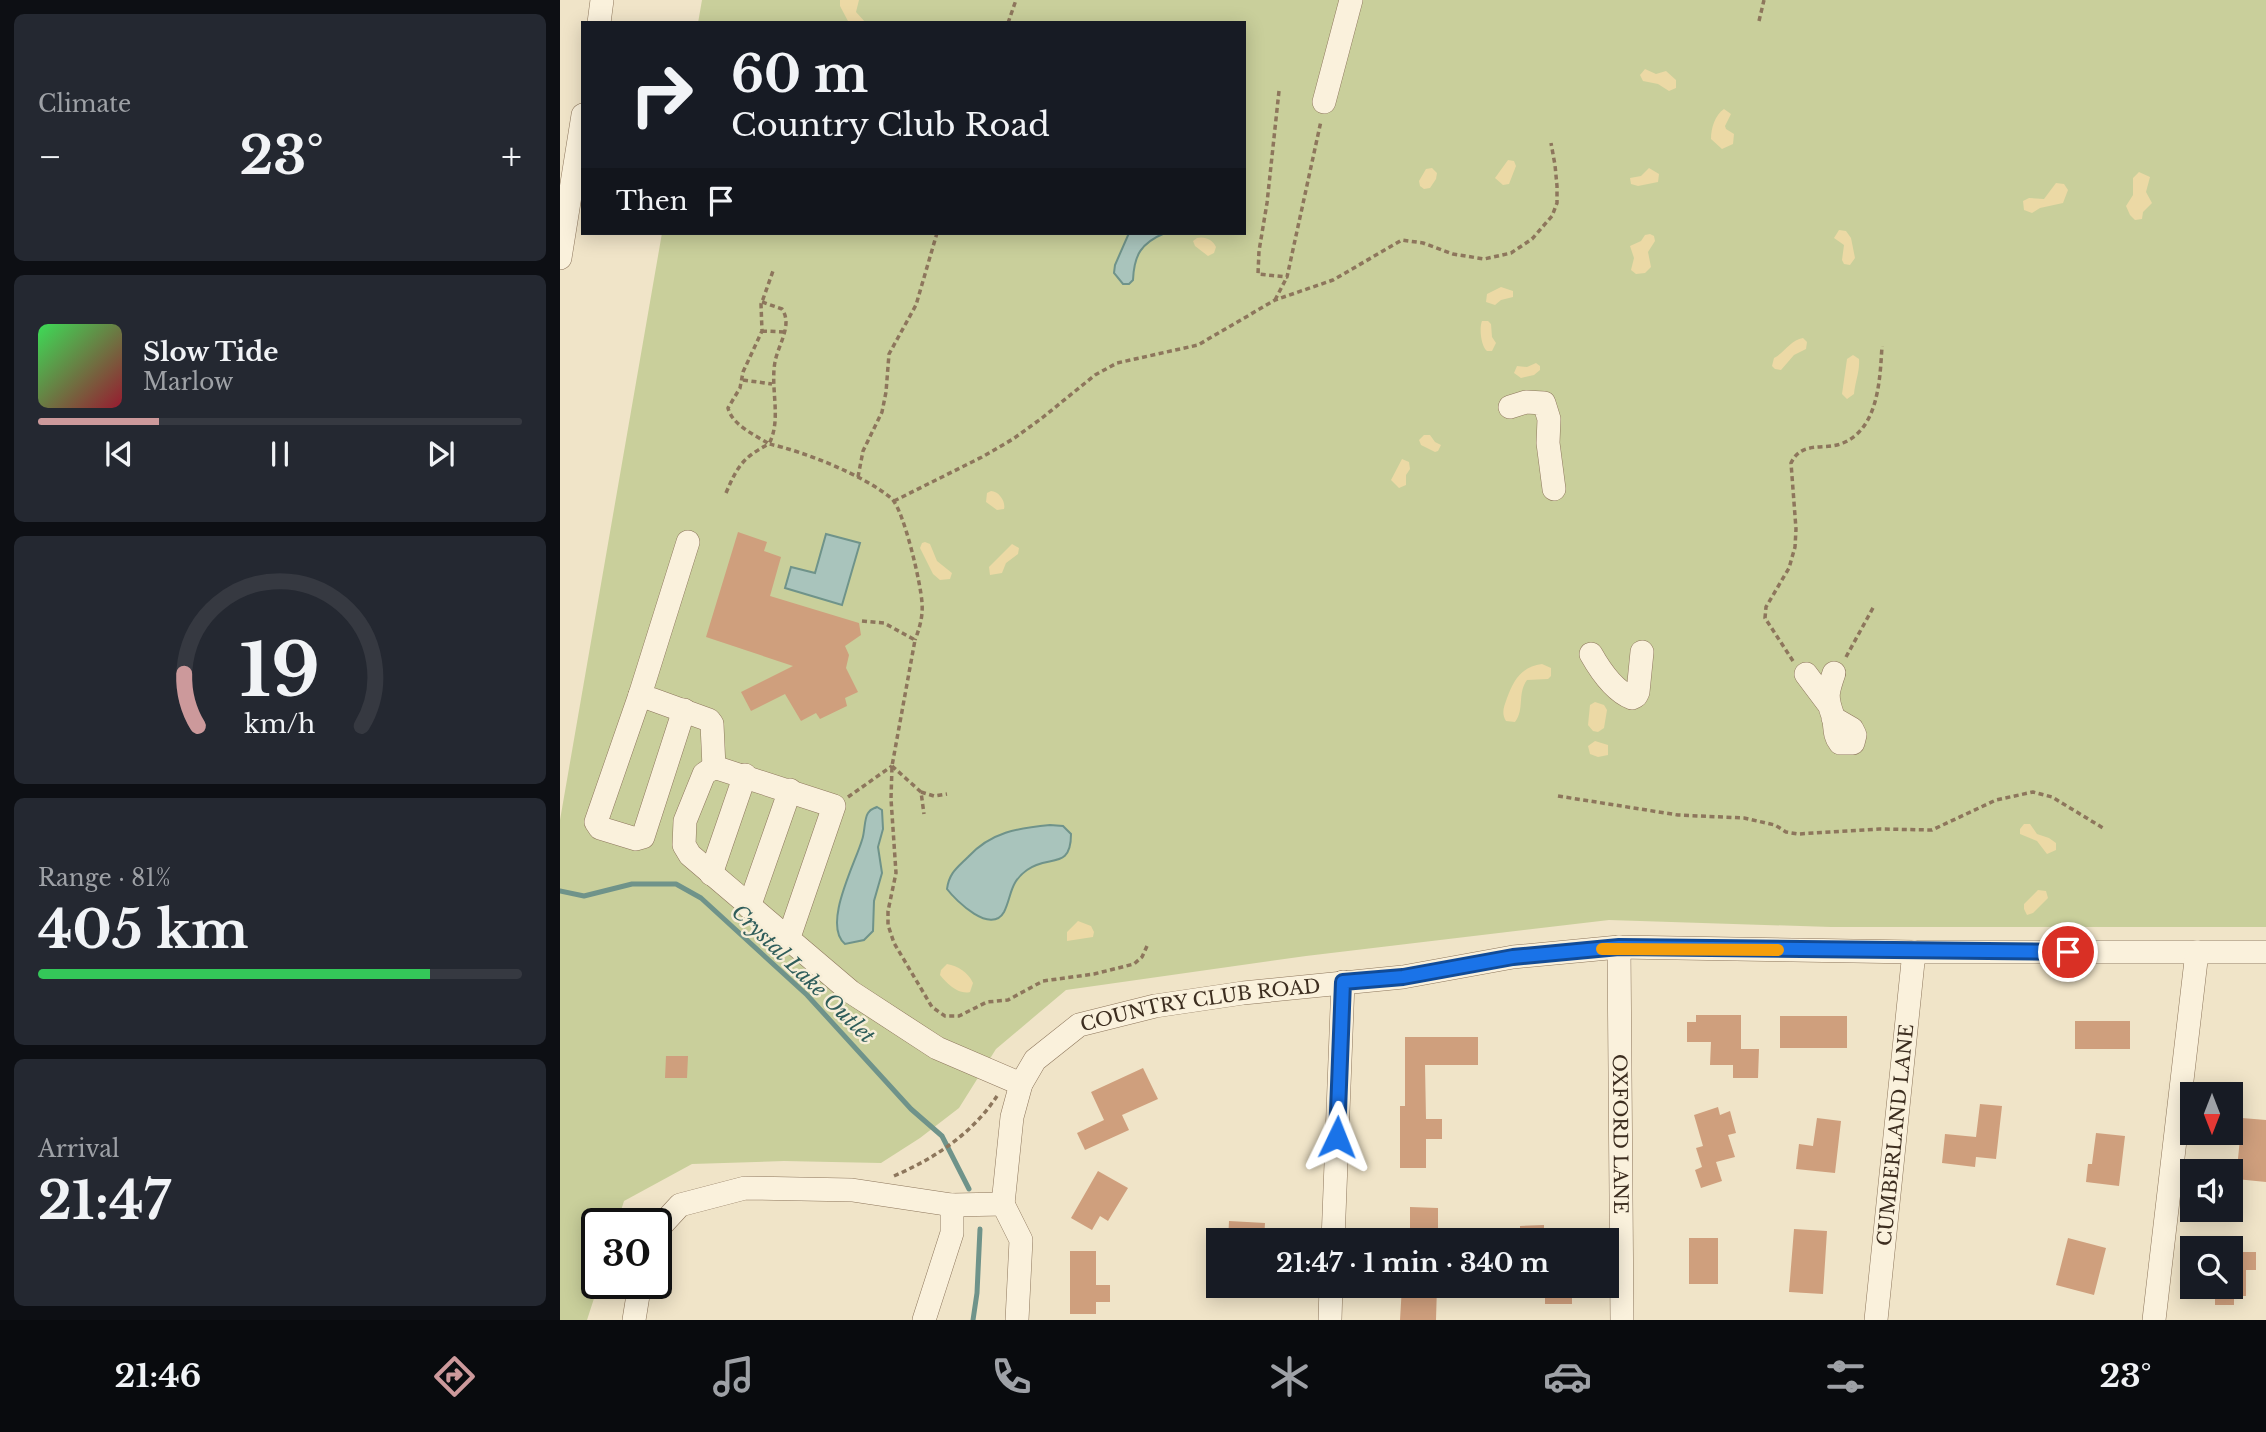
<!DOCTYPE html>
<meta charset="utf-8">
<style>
:root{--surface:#171b24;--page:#242831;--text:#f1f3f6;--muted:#9ea1a6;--line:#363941;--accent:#cc999b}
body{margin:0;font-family:"Libre Baskerville",serif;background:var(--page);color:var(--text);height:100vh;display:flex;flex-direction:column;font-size:26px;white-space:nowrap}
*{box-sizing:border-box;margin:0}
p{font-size:23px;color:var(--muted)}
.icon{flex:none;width:38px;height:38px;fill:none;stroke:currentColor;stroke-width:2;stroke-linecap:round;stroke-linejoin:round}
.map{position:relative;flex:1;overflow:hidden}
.panel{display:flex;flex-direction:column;gap:14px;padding:14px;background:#0d0f14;width:560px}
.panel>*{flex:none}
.top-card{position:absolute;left:21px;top:21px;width:665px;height:214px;border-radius:0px;box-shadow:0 4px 18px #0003;background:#171b24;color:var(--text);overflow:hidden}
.needle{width:46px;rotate:180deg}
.fabs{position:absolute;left:1620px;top:1082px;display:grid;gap:14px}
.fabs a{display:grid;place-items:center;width:63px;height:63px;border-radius:0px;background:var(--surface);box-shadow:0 4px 18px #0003;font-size:35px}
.speed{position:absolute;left:21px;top:1208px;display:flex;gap:14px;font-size:35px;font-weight:700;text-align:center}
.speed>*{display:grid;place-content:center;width:91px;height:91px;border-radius:50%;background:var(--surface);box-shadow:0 4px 18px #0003;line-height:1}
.speed .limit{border:4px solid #111;border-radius:10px;background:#fff;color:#111}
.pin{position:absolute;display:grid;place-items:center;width:60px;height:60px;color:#fff;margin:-30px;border:4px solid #fff;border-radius:50%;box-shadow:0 2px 7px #0007}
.me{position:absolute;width:77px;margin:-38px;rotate:2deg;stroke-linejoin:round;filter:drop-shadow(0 0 5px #0008)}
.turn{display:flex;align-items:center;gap:24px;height:147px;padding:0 35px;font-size:32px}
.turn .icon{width:91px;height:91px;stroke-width:2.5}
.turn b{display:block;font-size:49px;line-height:60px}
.then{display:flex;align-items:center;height:66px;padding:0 35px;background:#0003;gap:14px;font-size:26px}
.big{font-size:52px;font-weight:700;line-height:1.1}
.panel .tile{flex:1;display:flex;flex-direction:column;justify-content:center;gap:10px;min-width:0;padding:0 24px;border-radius:10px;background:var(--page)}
.panel .dial{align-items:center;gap:0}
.dial svg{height:182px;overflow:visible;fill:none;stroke:var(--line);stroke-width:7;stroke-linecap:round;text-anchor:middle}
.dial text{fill:var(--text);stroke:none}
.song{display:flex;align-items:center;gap:21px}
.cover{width:84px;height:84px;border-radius:10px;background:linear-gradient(135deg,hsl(130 70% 55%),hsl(350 70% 35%))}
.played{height:7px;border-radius:4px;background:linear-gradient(90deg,var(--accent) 25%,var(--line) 25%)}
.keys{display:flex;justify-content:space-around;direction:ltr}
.heat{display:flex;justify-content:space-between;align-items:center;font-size:38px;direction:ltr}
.charge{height:10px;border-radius:5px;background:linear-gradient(90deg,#34c759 81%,var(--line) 0)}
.trip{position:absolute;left:646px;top:1228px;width:413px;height:70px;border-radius:0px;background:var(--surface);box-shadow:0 4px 18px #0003;font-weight:700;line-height:70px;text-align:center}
.dock{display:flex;height:112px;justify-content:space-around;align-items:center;background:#090b0e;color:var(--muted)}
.dock .icon{width:49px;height:49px}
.dock .on{color:var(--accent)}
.dock b{font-size:32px;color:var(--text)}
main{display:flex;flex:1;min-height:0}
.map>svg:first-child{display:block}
</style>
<main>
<section class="panel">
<div class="tile"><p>Climate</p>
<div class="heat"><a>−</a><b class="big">23°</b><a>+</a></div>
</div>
<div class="tile">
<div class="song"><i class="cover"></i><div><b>Slow Tide</b><p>Marlow</p></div></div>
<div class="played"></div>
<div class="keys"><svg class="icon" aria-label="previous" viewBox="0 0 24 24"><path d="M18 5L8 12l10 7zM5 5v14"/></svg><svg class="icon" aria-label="pause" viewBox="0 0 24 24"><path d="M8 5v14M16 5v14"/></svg><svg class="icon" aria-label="next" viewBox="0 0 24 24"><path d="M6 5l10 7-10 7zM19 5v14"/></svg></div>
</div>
<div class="tile dial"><svg viewBox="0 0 100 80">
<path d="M14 69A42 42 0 1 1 86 69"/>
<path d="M14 69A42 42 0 0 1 8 46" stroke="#cc999b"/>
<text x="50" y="56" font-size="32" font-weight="700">19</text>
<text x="50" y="72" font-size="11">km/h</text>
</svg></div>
<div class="tile"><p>Range · 81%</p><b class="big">405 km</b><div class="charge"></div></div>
<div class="tile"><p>Arrival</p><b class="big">21:47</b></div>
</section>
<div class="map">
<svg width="1706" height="1320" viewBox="0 0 1706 1320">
<rect width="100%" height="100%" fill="#f0e4c8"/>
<!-- green -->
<path fill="#c9cf9b" d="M142,0H1706V927H1271L1049,920L746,956L506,990L436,1049L399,1108L360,1138L321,1163L224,1161L132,1164L64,1201L57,1223H37V1283H39L27,1320H0V820L102,233H684V23H138Z"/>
<!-- sand -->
<path fill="#ecd9a5" d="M280,0H299L296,12L306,23H289L280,6Z
M1085,69L1096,74L1106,71L1116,80V88L1109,91L1098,84L1083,81L1080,75Z
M1164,109L1171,114L1165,126L1166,129L1174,134L1173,144L1162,149L1151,139C1151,128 1155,115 1164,109Z
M948,160L954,161L956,166L949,184L943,185L935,178Z
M872,168L877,173L876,179L870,188L864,189L860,186L859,181L866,169Z
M1089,168L1099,174L1098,182L1078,186L1071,184L1070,178L1081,176Z
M1579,172L1590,177L1586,192L1592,203L1583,212L1582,219L1575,220L1570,215L1566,206L1573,195V178Z
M1496,183L1504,184L1508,190L1503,203L1480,208L1472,213L1464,210L1463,201L1469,198L1484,199Z
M1279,230L1286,231L1291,238L1295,258L1290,265L1284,264L1282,260L1284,245L1274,238Z
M1090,234L1094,236L1095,241L1088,252L1091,267L1085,273L1076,274L1071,270L1074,258L1070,246L1081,241L1085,235Z
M637,238C645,236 653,240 656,247L654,253L648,256L635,246L633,241Z
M941,287L953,291V297L941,300L935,305L926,302L927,294Z
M922,321H928L931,324L932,337L936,343L932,351H927C921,346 919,328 922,321Z
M1243,338L1247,342L1246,349L1234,355L1221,370L1215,369L1212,366L1214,358C1225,352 1231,340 1243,338Z
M1293,355L1299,359C1300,371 1295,382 1294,394L1287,399L1282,394L1287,359Z
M976,363L980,366V370L974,375L961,378L954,373L957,366L967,367Z
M864,435H870L875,442L881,445L878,451L875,452L861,445L859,440Z
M842,459L849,462L850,469L846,475V485L839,488L831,480Z
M431,491C439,491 446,502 444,509L437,510L426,502L427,493Z
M365,542L370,544L377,561L392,573L390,579L380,580L373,574L360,548L362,543Z
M452,544L459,548L458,554L446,563L442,573L430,575L429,567Z
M982,664L991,668V676L988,679L967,680C957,693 965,709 955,722L946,721C941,713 944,707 947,698C954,680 961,667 982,664Z
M1035,702L1044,705L1047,710L1044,728L1038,732L1033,731L1028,725L1030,705Z
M1035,741L1048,745V755L1038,757L1030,754L1028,746Z
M1464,824H1470L1477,834L1489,838L1496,843V850L1487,854L1477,841L1460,834V829Z
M1478,890L1486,891L1488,898L1473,913L1467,915L1464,909V904Z
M518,921L531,926L534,932L533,937L507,941V932Z
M387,964C398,966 408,972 413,983L410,992C399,995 387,984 380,975L381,970Z"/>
<!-- water -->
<path fill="#a9c4bc" stroke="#6f938a" stroke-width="2" d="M569,233H605C581,243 574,255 573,280L569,284H563L554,273L555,265Z
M266,534L300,543L282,605L225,588L231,567L255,573Z
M317,807L322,810L323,829L318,847L322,873L314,901L313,931L304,940L285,944C262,925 295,864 302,840C305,832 304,819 308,813C311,808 313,809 317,807Z
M490,825L503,826L511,834C511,871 488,854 467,870C449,883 452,896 444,912C431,935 396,901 387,889C389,873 397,868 408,857C431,832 458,828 490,825Z"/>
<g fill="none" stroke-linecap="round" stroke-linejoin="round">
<!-- stream -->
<path stroke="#6f938a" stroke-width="5" d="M0,891L24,896L72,884H116L141,898L247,995L351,1109L382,1136L409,1189
M413,1320L417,1293L420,1229"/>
</g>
<!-- building -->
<path fill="#cf9f7d" d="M178,532L207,542L204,551L221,557L210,596L299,623L301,635L285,646L289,655L286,668L298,692L285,698L287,706L260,719L256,713L241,721L225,694L191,711L181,692L233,666L146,637Z
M1136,1015H1181V1049H1199L1198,1078H1173V1065H1150L1151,1042H1127V1022H1136Z
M1220,1016H1287V1048H1220Z
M1515,1021H1570V1049H1515Z
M845,1037H918V1065H865L866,1119H882V1139H866V1168H840V1106H845Z
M106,1056H128L127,1078H105Z
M583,1068L598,1099L562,1115L569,1130L525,1150L517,1133L544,1120L531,1092Z
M1420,1104L1442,1106L1436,1159L1416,1157L1415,1167L1382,1163L1385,1134L1416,1137Z
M1158,1107L1160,1115L1170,1111L1176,1133L1168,1135L1175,1157L1156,1162L1162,1181L1141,1188L1135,1170L1142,1167L1136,1148L1143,1146L1134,1115Z
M1257,1118L1281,1121L1275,1173L1236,1169L1239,1144L1253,1146Z
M1682,1118L1706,1120V1182L1676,1179Z
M1536,1133L1565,1136L1559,1186L1526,1182L1528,1164H1532Z
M538,1171L568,1188L548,1221L540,1216L532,1230L511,1218Z
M850,1207L878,1208V1241H850Z
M669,1221L705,1223L704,1241H668Z
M984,1225V1241H960V1226Z
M1234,1229L1267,1231L1263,1294L1229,1292Z
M1129,1238H1158V1284H1129Z
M1508,1238L1546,1248L1534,1295L1496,1285Z
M510,1251H536V1285H550V1302H536V1314H510Z
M1671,1252H1696V1270H1686V1296H1674V1305H1655V1286H1671Z
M842,1286H877L876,1320H840Z
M985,1286H1012V1304H985Z"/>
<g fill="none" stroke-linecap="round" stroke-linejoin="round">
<defs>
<g id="minor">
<path d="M39,23L42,0"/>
<path d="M764,102L791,0"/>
<path d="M0,258L23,115"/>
<path d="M950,407L966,402L984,403L989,419L988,443L994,489"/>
<path d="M128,542L80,695L149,720L152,724L154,767"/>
<path d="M1031,654C1040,670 1054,691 1072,698L1076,696L1078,692L1082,652"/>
<path d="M1246,674L1267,702"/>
<path d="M80,695L36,822L40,828L76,839L83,837L124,710"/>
<path d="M1273,718L1292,729L1295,735L1293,743H1280C1273,734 1276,726 1273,716C1266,697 1267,693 1274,673"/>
<path d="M151,874L185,775"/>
<path d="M189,907L230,790"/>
<path d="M228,940L274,806L154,767L144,774L125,821L124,845L130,855L291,992L377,1048L461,1084"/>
<path id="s1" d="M1059,947L1062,1320"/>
<path id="s2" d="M443,1204L452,1117L461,1084L475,1060L519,1025L595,1006L683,993L843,977L953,957L1059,947L1354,952H1706"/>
<path d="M443,1204L461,1240L457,1320"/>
<path d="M96,1231L120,1205L185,1188L292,1190L392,1205L443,1204"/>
<path d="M773,1241L783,982"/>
<path d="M74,1320L80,1283"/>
<path d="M364,1320L392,1233V1205"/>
<path d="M770,1320L771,1286"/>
<path id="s3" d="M1316,1320L1354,952"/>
<path d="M1594,1320L1637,952"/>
</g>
</defs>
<!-- minor casing -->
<use href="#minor" stroke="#8d765c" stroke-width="24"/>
<!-- path -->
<path stroke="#8d765c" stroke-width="3.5" stroke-dasharray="5 3.5" stroke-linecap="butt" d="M1199,21L1204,0
M448,23L456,0
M719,91L707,203L699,251L698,274L727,277L761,121
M715,300L727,277
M202,302L222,309C233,325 218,345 215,362C210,389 222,419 209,444C195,435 172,425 168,408L180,388L183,372L202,331L201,304L202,302L213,271
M202,331L225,332
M183,380L212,384
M298,477L303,451L322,412L326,392L329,354L356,305L377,233
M166,493C177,467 183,457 209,444C243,451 306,476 332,499C344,511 361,584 362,603C363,616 360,627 355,640
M334,501L422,457L453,439L482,418L535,375L557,363L638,345L715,300L773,280L842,240L863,243L893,254L924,259L951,253L972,239L992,216L997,203V186L995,165L991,143
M302,621L324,623L355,640L332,766L331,799L336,873L328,911V925L334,943L372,1007L385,1016H399L427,1002L448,1000L483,981L534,974L574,964L582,957L587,946
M1286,657L1314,606
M1233,661L1205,618L1206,607L1229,568L1235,547L1236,529L1231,463C1242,440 1264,451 1283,443C1319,428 1320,378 1322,346
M332,766L361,792L364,814
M361,792L374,796L387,794
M998,796L1118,815L1184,818L1215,825L1226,832L1238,834L1319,829L1372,830L1436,800L1473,792L1492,797L1543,828
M288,797L332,766
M334,1176C375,1158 412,1134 437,1096"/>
<!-- minor -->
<use href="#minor" stroke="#faf1dc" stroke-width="23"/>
</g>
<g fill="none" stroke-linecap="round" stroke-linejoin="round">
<defs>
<path id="route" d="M777,1137L783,982L843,977L953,957L1059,947L1508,952"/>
</defs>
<!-- route casing -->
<use href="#route" stroke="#114b97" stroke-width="18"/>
<!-- route -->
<use href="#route" stroke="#1a73e8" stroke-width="12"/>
<!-- slow -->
<path stroke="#f59e0b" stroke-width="12" d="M1042,949L1218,950"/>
</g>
<g text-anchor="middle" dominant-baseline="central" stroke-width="5" stroke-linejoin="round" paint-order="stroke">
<!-- street labels -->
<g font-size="19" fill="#3d2e20" stroke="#f7eed8">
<text stroke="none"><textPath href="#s2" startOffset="329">COUNTRY CLUB ROAD</textPath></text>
<text stroke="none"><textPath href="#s1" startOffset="187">OXFORD LANE</textPath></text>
<text stroke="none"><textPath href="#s3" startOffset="186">CUMBERLAND LANE</textPath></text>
</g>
<!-- water labels -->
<g font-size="21" font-style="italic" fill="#2f5d5a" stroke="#f7eed8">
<text transform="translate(243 974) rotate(44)">Crystal Lake Outlet</text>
</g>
</g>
</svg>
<div class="fabs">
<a><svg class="needle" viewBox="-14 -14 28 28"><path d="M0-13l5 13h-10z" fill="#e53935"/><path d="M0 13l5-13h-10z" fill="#9ea1a6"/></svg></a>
<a><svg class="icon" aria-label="sound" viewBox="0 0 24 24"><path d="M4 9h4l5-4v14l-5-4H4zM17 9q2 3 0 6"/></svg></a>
<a><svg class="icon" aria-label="search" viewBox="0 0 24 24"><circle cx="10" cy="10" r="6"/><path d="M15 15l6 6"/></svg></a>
</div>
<div class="speed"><div class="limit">30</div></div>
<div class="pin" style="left:1508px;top:952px;background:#d93025"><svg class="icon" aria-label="arrive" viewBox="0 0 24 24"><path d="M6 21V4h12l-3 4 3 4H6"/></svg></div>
<svg class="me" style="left:777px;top:1137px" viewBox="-20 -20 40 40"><path d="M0-17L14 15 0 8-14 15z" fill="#1a73e8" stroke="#fff" stroke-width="4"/></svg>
<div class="trip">21:47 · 1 min · 340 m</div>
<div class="top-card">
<div class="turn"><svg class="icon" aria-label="right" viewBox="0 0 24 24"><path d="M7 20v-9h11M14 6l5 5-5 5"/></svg><div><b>60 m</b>Country Club Road</div></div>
<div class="then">Then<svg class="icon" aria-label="arrive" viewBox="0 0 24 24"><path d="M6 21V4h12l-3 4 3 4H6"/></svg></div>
</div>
</div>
</main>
<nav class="dock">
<b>21:46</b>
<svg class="icon on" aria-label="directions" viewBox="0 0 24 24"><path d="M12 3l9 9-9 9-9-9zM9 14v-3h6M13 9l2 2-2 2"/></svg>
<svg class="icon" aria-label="music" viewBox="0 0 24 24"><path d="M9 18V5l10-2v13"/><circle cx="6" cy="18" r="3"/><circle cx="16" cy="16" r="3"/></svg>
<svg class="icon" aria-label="phone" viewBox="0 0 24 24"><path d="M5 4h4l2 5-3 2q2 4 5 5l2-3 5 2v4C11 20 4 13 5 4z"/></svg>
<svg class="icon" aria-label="climate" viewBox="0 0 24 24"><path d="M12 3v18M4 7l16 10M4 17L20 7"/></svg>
<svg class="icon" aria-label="car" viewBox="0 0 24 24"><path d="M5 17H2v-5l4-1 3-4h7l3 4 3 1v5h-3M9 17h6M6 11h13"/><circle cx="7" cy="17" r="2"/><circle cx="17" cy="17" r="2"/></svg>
<svg class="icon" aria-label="filters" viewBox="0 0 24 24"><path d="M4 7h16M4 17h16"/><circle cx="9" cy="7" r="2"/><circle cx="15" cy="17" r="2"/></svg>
<b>23°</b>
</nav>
